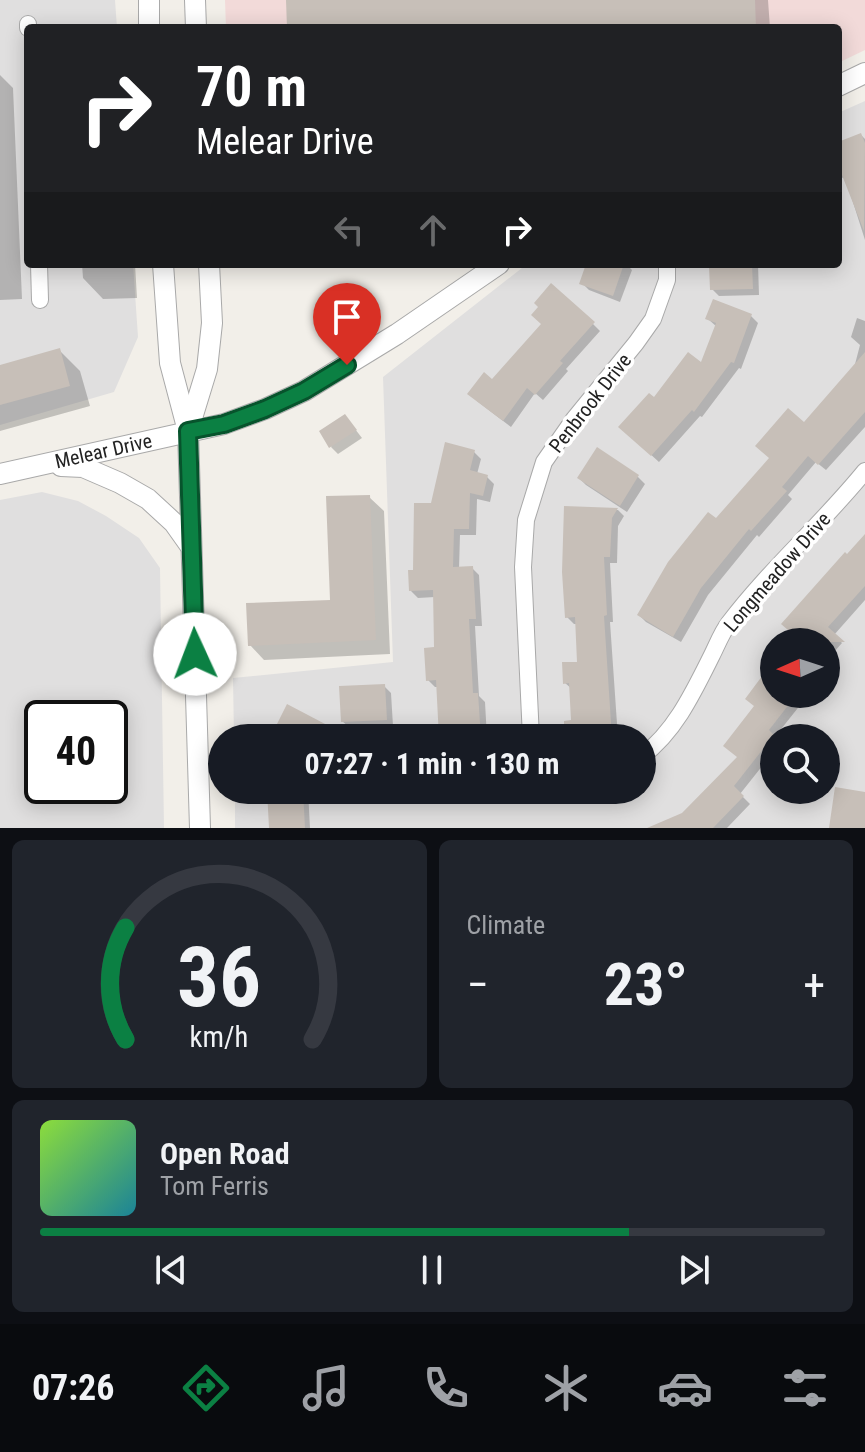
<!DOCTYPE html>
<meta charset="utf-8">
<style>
:root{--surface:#171b24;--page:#20242c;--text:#f1f3f6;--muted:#9ea1a6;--line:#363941;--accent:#0b8043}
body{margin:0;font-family:"Roboto Condensed",sans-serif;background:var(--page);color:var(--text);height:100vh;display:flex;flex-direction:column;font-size:30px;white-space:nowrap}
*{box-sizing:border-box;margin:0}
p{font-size:26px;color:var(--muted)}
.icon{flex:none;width:44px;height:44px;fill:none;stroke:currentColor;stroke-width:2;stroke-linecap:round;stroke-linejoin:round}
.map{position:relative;height:828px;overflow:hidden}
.panel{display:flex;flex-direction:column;gap:12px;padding:12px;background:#0d0f14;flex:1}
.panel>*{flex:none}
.top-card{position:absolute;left:24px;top:24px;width:818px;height:244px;border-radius:8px;box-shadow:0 4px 20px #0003;background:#202124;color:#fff;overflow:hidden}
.needle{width:52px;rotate:267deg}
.tools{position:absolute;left:760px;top:628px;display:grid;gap:16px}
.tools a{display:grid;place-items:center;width:80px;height:80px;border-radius:50%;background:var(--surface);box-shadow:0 4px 20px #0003;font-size:40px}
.speed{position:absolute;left:24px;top:700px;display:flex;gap:16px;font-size:40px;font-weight:700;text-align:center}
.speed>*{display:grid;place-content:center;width:104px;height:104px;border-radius:50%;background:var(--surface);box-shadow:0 4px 20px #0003;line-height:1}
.speed .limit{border:4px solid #111;border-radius:12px;background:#fff;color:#111}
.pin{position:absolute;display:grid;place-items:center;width:68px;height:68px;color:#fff;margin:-82px -34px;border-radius:50% 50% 50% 0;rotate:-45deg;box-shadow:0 0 8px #0007}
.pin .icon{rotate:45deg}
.me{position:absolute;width:88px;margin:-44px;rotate:358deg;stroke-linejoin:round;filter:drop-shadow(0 0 6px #0008)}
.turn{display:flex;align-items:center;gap:28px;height:168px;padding:0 40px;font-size:36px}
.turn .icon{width:104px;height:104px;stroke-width:2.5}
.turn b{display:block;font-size:56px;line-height:68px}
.lanes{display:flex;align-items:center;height:76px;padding:0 40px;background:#0003;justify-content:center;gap:40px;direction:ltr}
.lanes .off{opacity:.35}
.big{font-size:60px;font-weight:700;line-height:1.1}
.panel .tile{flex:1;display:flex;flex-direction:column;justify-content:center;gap:12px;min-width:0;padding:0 28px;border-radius:12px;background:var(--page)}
.panel .dial{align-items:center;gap:0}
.dial svg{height:208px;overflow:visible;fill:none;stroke:var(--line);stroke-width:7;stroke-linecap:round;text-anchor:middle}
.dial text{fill:var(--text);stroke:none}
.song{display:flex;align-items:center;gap:24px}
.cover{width:96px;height:96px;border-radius:12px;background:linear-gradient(135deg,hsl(90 70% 55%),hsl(190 70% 35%))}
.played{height:8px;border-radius:4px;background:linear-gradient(90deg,var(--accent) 75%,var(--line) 75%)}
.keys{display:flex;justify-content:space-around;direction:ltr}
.heat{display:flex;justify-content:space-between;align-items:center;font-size:44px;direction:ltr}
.panel .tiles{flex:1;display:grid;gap:12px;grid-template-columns:1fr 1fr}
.tile:last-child{grid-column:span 2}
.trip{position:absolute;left:208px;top:724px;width:448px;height:80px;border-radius:40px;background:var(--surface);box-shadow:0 4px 20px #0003;font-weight:700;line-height:80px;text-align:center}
.tabs{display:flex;height:128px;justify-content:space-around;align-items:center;background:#090b0e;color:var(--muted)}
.tabs .icon{width:56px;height:56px}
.tabs .selected{color:var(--accent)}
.tabs b{font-size:36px;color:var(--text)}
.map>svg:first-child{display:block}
</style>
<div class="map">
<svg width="865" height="828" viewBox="0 0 865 828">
<rect width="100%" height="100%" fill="#f2efe9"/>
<!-- residential -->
<path fill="#e0dfdf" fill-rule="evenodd" d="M0,0H115L117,28H28V264H133L138,337L114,392L0,425Z
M865,101V828H235V790H642V738H234L233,678L393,662L383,377L527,264H838V113ZM774,642H826V694H774ZM774,738H826V790H774Z
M42,492L78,501L106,516L139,538L160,568L164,828H0V500ZM110,718V786H42V718Z"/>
<!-- commercial -->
<path fill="#f2dad9" d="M225,0H865V50L838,63V28H226Z"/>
<!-- shadow -->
<path fill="#0003" d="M288,0H768L770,28H290Z
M0,75L13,88L22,299L0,300Z
M861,135L865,139V240L845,177L838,179V144Z
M82,264H135L137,298L103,299L83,278Z
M588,264H626L632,270L620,302L589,290L582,283Z
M721,264H758L759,295L719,296L712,289L722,268Z
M751,316L758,323L741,369L739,368L702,417L700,416L659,462L628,434L654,400L702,365L717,327L708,319Z
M857,318L865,321V427L826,470L816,462L788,495L792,499L759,537L757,535L708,595L681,642L646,622L639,615L716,521L854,368L860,345L851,337Z
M593,324L600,331L566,369L568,371L543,400L535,393L511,427L477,401L543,325Z
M60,351L80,371L90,406L0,431V367Z
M345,416L362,438L338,454L331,447Z
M597,450L638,477L645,484L627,512L586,485L579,478Z
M474,452L481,459L477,474L487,477L494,484L490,502L477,499L476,535H460L459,569L472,568L479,575L482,626H475L479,696L485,702L487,738H441L438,687H435L428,680L436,649L435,597L418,598L411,591L432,505Z
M369,497L384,511L390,654L264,660L250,645L332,601Z
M566,508L618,510L624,516L618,526L617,563H610L613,622H610L618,738H566L573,722L572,689L565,683L579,664L577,624H574L567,617Z
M865,537V600L834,635L842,643L826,661V642H791L847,557Z
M774,664V694H809L774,738V751L740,794L750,804L727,828H701L739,758L756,707Z
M384,686L391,693L393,726L350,728L342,721Z
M326,726L333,733L331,738H281L283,734L278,728Z
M269,790H308L310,828H271Z"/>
<!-- building -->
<path fill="#c7bfb8" d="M286,0H755L756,28H366V24L287,28Z
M861,133L865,143L864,231L838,165V142Z
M586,264H624L613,296L579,284Z
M719,264H752L753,289L710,290L709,266H720Z
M551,283L595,322L560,361L563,363L535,395L527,388L503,421L467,394L484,372L492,379L541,324L531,315L538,307L534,303Z
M713,299L752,314L734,363L731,362L694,412L692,410L651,456L618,427L649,393L654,397L688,352L701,362L716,323L705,319Z
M60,348L70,386L0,405V365Z
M865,352V412L818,465L808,456L782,487L787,491L751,531L749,529L701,588L673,637L637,615L668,562L708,512L716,518L769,458L755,446L788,408L804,422Z
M345,414L357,430L329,448L319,431Z
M445,442L475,450L470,470L488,475L483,496L470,493L469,529H454L453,567L473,566L476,619H469L473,693H478L481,738H439L436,680L426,681L424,648L434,647L433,590L409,591L408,570H413L414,503H431Z
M597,447L639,475L620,506L577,478Z
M370,495L376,640L248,646L246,603L330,600L326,496Z
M564,506L618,508L612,518L610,557H604L607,615L604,616L612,738H564V721L571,720L569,683L563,684L562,662H577L575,617L565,618L562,572Z
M865,534V586L828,627L845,642H802L781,624L845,552L847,554Z
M774,660V694H797L769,730L774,735L734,786L744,796L713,828H647L682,813L737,757L723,746L754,706L745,699Z
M385,684L387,720L341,722L339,686Z
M287,704L327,725L320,738H279L282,732L275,728Z
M835,787L865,792V828H829Z
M267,790H303L305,828H269Z"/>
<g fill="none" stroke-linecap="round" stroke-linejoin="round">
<defs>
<path id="minor" d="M28,24V28
M39,264L40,300
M531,738L523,567L526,520L544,462L574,419L636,343L653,319L667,280V264
M642,756C675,732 694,691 712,655C717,645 722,632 729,623C770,569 822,524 865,471"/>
<g id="tertiary">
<path d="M149,0V28"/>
<path d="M195,0L196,28"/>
<path d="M838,86L865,73"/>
<path d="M163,264L170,363L188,431L200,828"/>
<path d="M188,431L207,369L212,323L209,264"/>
<path d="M61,466L83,467L120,483L148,499L174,523L191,547"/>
<path id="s1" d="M0,474L224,424L265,409L304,391L397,334L499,264"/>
</g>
</defs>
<!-- minor casing -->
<use href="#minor" stroke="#a9a9a9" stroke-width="18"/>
<!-- tertiary casing -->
<use href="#tertiary" stroke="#a9a9a9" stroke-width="22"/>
<!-- minor -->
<use href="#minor" stroke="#fff" stroke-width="16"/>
<!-- tertiary -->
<use href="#tertiary" stroke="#fff" stroke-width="20"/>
</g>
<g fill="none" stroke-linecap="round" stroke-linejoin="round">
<defs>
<path id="route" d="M195,654L188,431L224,424L265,409L304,391L347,365"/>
</defs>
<!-- route casing -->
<use href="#route" stroke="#07532c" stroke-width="20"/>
<!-- route -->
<use href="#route" stroke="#0b8043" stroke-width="14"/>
</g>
<g text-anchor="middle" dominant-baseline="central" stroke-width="7" stroke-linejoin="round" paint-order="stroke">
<!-- street labels -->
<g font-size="20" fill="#222" stroke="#fff">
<text transform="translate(590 403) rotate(-52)">Penbrook Drive</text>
<text stroke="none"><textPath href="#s1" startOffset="106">Melear Drive</textPath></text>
<text transform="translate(777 572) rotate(-49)">Longmeadow Drive</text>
</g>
</g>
</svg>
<div class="tools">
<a><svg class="needle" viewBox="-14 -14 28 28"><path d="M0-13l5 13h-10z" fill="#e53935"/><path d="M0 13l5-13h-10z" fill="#9ea1a6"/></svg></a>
<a><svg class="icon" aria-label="search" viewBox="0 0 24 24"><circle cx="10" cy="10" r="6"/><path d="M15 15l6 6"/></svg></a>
</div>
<div class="speed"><div class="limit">40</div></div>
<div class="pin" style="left:347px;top:365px;background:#d93025"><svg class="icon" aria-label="arrive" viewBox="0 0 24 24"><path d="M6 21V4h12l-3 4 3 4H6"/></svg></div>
<svg class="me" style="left:195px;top:654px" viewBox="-20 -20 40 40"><circle r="19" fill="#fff"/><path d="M0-13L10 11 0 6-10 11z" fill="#0b8043"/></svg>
<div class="trip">07:27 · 1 min · 130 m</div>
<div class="top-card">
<div class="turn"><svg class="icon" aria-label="right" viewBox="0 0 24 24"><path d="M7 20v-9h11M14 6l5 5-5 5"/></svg><div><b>70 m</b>Melear Drive</div></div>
<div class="lanes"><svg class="icon off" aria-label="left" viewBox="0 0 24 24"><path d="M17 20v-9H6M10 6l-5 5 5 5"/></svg><svg class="icon off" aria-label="ahead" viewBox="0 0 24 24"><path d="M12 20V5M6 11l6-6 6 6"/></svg><svg class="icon" aria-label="right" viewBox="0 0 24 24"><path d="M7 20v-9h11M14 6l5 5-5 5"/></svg></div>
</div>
</div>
<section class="panel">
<div class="tiles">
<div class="tile dial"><svg viewBox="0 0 100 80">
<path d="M14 69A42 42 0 1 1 86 69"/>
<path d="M14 69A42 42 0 0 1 14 26" stroke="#0b8043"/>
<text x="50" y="56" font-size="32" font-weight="700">36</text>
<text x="50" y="72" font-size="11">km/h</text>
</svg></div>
<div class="tile"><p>Climate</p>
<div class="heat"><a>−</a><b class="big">23°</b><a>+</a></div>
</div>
<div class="tile">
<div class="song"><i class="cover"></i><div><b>Open Road</b><p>Tom Ferris</p></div></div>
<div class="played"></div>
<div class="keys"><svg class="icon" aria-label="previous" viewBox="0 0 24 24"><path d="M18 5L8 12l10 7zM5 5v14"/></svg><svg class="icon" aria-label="pause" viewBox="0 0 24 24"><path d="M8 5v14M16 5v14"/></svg><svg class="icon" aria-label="next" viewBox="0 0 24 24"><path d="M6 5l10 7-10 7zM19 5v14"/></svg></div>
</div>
</div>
</section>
<nav class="tabs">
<b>07:26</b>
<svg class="icon selected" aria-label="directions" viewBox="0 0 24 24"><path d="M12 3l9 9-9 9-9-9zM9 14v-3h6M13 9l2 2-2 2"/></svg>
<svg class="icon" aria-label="music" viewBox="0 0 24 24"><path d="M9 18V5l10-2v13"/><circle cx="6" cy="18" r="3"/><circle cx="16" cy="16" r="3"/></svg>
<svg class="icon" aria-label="phone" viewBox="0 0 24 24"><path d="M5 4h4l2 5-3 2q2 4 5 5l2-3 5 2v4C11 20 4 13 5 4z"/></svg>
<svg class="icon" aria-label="climate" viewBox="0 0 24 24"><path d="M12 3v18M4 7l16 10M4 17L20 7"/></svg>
<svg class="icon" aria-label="car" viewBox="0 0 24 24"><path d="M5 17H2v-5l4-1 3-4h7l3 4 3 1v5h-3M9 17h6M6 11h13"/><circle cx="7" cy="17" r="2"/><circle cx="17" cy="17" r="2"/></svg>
<svg class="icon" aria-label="filters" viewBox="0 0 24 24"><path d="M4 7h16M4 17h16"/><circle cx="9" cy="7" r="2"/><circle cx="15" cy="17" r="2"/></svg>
</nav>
